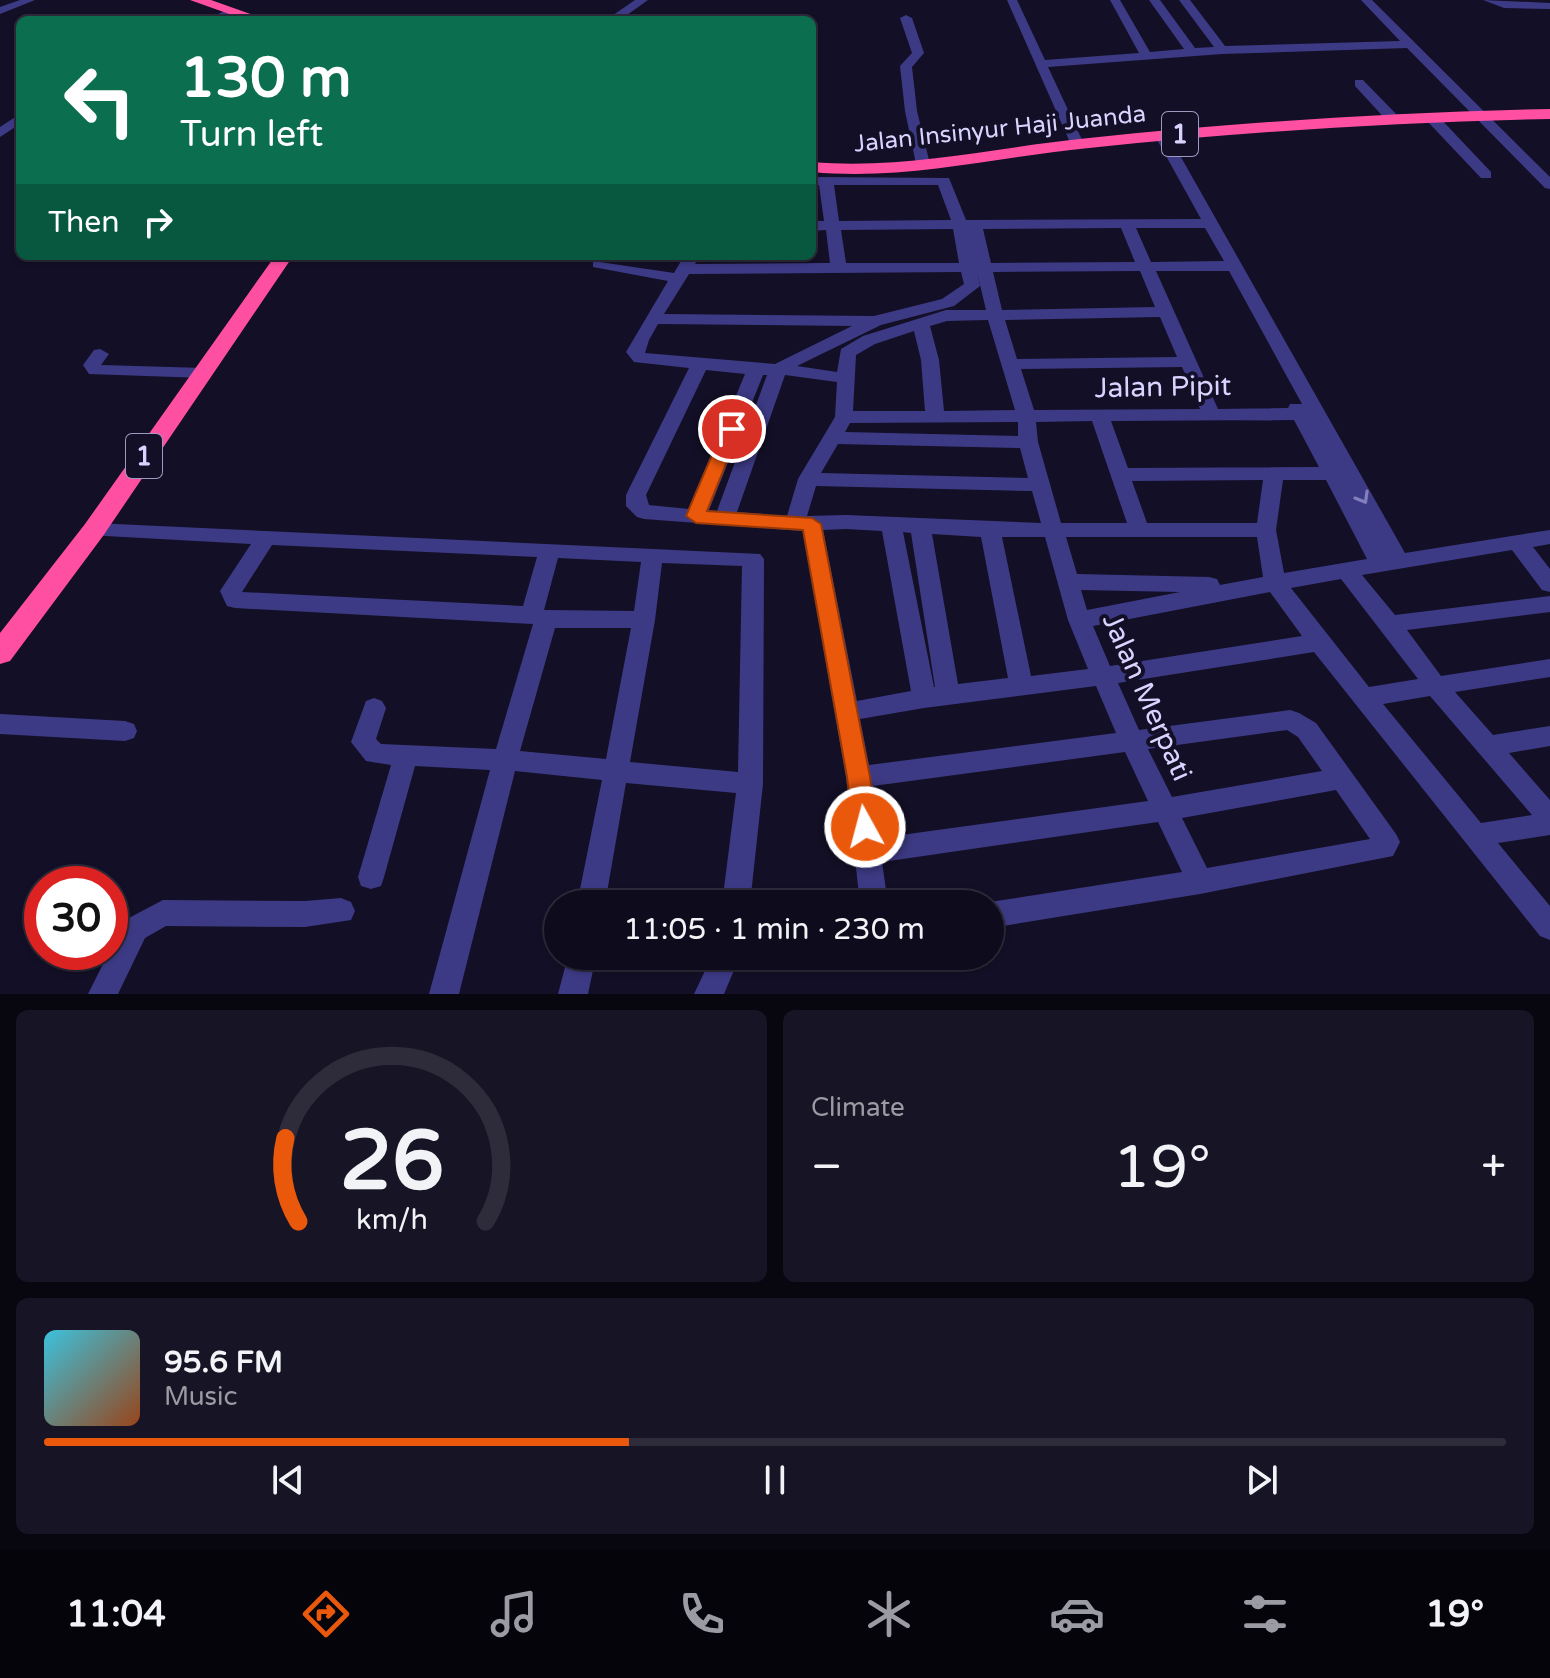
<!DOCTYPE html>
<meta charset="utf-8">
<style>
:root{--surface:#0e0b1c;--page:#171425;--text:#f1f3f6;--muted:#9b9ba3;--line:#2e2b3b;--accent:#ea580c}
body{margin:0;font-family:"Varela Round",sans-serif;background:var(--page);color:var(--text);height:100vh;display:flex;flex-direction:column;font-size:30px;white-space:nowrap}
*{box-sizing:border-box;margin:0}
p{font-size:26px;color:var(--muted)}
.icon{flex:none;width:44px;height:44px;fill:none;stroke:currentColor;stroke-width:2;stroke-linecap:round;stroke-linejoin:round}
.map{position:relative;height:994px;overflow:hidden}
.sheet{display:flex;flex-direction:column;gap:16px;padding:16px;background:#08060f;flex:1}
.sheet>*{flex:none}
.guide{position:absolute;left:16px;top:16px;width:800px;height:244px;border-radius:12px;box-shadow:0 2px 6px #0004,0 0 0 2px var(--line);background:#0b6e4f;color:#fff;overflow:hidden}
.speed{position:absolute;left:24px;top:866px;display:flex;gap:16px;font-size:40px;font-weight:700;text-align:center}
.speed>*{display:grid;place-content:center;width:104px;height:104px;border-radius:50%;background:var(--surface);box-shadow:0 2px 6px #0004,0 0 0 2px var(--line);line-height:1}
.speed .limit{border:12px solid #d22;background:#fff;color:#111}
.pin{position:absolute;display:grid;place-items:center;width:68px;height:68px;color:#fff;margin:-34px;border:4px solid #fff;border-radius:50%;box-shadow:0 2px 8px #0007}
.me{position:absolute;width:88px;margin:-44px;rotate:353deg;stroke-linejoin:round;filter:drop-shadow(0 0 6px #0008)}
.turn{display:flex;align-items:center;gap:28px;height:168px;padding:0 32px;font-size:36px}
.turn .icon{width:104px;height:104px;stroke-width:2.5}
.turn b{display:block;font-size:56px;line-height:68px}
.then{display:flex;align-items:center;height:76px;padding:0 32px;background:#0003;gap:16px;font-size:30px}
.big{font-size:60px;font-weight:600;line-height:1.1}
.sheet .card{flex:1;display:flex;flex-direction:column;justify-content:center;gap:12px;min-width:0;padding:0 28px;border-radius:12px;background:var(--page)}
.sheet .dial{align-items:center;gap:0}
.dial svg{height:208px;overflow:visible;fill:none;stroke:var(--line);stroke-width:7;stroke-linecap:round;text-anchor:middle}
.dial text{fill:var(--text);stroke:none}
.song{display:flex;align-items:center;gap:24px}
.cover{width:96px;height:96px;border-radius:12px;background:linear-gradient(135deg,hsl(190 70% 55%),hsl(20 70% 35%))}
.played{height:8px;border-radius:4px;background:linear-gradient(90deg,var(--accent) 40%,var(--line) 40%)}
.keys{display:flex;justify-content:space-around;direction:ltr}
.heat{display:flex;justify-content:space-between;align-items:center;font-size:44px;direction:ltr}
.sheet .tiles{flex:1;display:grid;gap:16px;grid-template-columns:1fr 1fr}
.card:last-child{grid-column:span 2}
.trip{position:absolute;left:544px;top:890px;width:460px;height:80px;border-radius:40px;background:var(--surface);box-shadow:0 2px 6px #0004,0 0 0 2px var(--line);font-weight:600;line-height:80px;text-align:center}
.tab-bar{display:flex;height:128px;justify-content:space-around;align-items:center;background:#06040b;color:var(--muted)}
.tab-bar .icon{width:56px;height:56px}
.tab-bar .selected{color:var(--accent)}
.tab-bar b{font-size:36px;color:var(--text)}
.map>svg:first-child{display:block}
</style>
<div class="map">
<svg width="1550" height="994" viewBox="0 0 1550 994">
<rect width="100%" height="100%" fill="#130f26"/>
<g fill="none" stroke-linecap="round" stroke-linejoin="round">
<!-- street -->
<path fill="#3d3a85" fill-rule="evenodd" d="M20,0H35L0,14V7Z
M635,0H648L620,20H606Z
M1007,0H1017L1045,60L1139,53L1110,0H1120L1150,52L1184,49L1149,0H1160L1195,48L1214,47L1179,0H1190L1225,46L1400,41L1361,0H1372L1550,177V189L1545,188L1407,48L1222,54L1048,67L1084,144L1072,147Z
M1483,0L1550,3V9L1504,8Z
M232,8L238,11L236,13L220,20H204Z
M906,15L912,18L924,53L912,67L917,111L930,164L923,168L916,164L905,111L900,66L912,53L900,18Z
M1355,80H1363L1399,117V123H1389L1355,86Z
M20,114V124L0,137V127Z
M1428,116H1438L1491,172V178H1481L1428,122Z
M1157,133L1169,136L1405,553L1550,530V544L1533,547L1550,569V592L1542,590L1512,550L1362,575L1395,615L1550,596V612L1407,630L1441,676L1550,659V677L1455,692L1493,735L1550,726V746L1509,753L1550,800V835L1498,843L1550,906V940L1540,936L1314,652L1118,683L1139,730L1290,710L1299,713L1316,723L1396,834L1400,842L1393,856L1200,894L990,928V904H985L990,902L1182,872L1158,822L882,862L888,904H860L846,777L803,531L644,519L637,517L626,506V495L689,368L634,362L626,352L668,281L593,267V261L674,273L684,256H696L698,259L695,264L830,263L826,230L812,231V221H824L819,185H812V177L949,178L966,220L1201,219L1155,136ZM834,185H938L951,220L839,221ZM1121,228L1135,262L991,263L983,229ZM1136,228H1205L1224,261L1151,262ZM953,229L959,263H846L841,230ZM1140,271L1155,307L1002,310L993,272ZM1156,271H1229L1302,404H1290L1288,408L1218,409ZM961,272L964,284L942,299L874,316L664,314L689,274ZM977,272L986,310H946L863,336L841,349L837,372L797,366L881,325L954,306L980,286ZM1160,317L1177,357L1017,359L1005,320ZM988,320L1015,410L944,411L939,360L930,326L947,321ZM658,324L852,326L775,364L645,353L649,340ZM914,331L921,360L925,411H853L856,355L875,344ZM1182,367L1200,409L1034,410L1021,369ZM706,370L745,374L689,509L649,505L646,495ZM763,375H767L717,511L709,510ZM785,375L837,382L835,417L798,479L787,516L737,512ZM1294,420L1319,467L1128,468L1111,421ZM1092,421L1127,523H1061L1038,442L1036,422ZM1018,422V436L845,432L850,423ZM838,444L1020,448L1028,478L821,473ZM1263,480L1257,523H1147L1132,481ZM1283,480H1326L1367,559L1284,573L1276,530ZM816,486L1032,491L1041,523L846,515L807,516ZM846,529L882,531L911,691L857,701L823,530ZM903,532L911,533L935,687H934ZM932,534L981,537L1008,678L958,684ZM1002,537H1045L1068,620L1088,669L1031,676ZM1066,537H1257L1263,577L1220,585L1217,579L1209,577L1077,574ZM1341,579L1418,679L1369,687L1291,588ZM1081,590L1180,592L1087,610ZM1270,592L1302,636L1110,666L1093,626ZM1096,686L1116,733L869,765L860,719L924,708ZM1430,696L1532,815L1481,823L1383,704ZM1287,730L1298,737L1322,771L1172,797L1148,749ZM1125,752L1148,801L879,838L873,786ZM1336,790L1370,839L1207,868L1182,818Z
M100,349L109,354L101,365L204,368L213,373L204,378L89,374L83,365L94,350Z
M94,523L760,554L764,559L763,784L750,904H722L736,793L626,783L605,904H577L602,780L515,771L459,994H429L490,770L415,766L384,877L381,886L371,889L361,886L358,877L391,765L366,761L351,742L366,701L374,698L382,701L386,708L376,739L381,744L496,749L533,624L235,608L227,606L220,591L251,544L87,535L84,530L87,525ZM272,545L537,557L523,606L242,592ZM558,558L641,562L634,611L544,610ZM662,563L742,566L738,772L630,762L655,620ZM555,628H631L606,759L520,751Z
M0,714L125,721L134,724L137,731L134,738L125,741L0,734Z
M341,898L351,902L355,911L351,920L305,927L166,926L145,938L118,994H88L125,920L163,900L305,901Z
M568,956H596L588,994H558Z
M712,956H740L724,994H694Z"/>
<!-- highway -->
<path fill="#ff4fa3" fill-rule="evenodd" d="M190,0H211L267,20H246Z
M1550,109V119C1396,122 1243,132 1089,148C996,157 906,181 812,172V162C906,170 996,147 1089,138C1243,122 1396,112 1550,109Z
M275,256H293L103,536L10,661L0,664V633L85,524Z"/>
</g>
<!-- one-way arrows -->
<defs><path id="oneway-chevron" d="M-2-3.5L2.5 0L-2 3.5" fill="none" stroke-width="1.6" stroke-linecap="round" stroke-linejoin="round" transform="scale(2)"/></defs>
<use stroke="#837fbc" href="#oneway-chevron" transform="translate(1363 498) rotate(60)"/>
<!-- route -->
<path fill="#ea580c" stroke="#983908" stroke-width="2" d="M732,423L740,429L707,511L812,518L821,524L870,777L877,827L873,835L865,838L857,835L853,827L847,777L803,530L696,523L686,516L723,429Z"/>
<g text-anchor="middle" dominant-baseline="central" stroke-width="8" stroke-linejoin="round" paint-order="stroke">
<!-- far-street labels -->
<g font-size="24" fill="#d9d4ff" stroke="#130f26">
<text transform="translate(1000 129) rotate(-6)">Jalan Insinyur Haji Juanda</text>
</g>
<!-- shield labels -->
<g fill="#130f26" stroke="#9e99be" stroke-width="2">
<rect x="1162" y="112" width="36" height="44" rx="6"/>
<rect x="126" y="434" width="36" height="44" rx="6"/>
</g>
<g font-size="26" font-weight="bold" fill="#d9d4ff">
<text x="1180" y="134">1</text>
<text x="144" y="456">1</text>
</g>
<!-- street labels -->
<g font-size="28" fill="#d9d4ff" stroke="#130f26">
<text transform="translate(1163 387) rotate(-1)">Jalan Pipit</text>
<text transform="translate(1147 697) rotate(66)">Jalan Merpati</text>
</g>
</g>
</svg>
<div class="speed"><div class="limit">30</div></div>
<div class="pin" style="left:732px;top:429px;background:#d93025"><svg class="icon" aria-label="arrive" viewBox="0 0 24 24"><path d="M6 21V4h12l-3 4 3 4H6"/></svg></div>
<svg class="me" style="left:865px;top:827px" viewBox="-20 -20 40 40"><circle r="17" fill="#ea580c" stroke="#fff" stroke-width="3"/><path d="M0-11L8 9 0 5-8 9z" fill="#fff"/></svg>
<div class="trip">11:05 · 1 min · 230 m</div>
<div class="guide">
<div class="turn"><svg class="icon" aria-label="left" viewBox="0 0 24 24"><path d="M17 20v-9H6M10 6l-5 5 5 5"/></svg><div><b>130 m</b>Turn left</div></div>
<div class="then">Then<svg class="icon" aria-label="right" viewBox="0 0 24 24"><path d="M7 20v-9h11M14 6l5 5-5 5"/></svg></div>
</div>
</div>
<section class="sheet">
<div class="tiles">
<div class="card dial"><svg viewBox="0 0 100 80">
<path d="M14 69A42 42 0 1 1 86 69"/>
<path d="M14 69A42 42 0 0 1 9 37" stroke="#ea580c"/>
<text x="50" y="56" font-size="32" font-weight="700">26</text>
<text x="50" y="72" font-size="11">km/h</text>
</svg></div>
<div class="card"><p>Climate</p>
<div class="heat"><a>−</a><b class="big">19°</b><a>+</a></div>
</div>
<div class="card">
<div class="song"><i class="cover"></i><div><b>95.6 FM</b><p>Music</p></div></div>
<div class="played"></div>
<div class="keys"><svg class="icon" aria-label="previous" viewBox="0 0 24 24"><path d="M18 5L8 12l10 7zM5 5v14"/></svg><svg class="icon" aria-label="pause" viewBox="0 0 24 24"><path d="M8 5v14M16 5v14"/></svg><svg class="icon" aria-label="next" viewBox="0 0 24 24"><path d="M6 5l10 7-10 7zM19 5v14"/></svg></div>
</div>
</div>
</section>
<nav class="tab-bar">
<b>11:04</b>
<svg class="icon selected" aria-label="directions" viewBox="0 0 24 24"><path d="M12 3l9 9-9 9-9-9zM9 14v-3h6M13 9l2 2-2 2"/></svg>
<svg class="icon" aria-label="music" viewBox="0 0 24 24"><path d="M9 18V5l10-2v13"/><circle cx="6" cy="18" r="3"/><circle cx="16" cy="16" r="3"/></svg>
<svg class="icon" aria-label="phone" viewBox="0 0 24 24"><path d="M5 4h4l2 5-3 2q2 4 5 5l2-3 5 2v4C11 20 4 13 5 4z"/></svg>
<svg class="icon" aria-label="climate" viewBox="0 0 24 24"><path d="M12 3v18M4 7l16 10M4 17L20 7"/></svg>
<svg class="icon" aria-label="car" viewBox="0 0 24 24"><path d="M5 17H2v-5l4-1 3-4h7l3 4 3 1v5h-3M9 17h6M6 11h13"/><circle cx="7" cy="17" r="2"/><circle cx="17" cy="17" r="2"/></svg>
<svg class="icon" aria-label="filters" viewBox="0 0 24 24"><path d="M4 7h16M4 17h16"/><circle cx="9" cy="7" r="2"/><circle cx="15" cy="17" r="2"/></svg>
<b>19°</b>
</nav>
